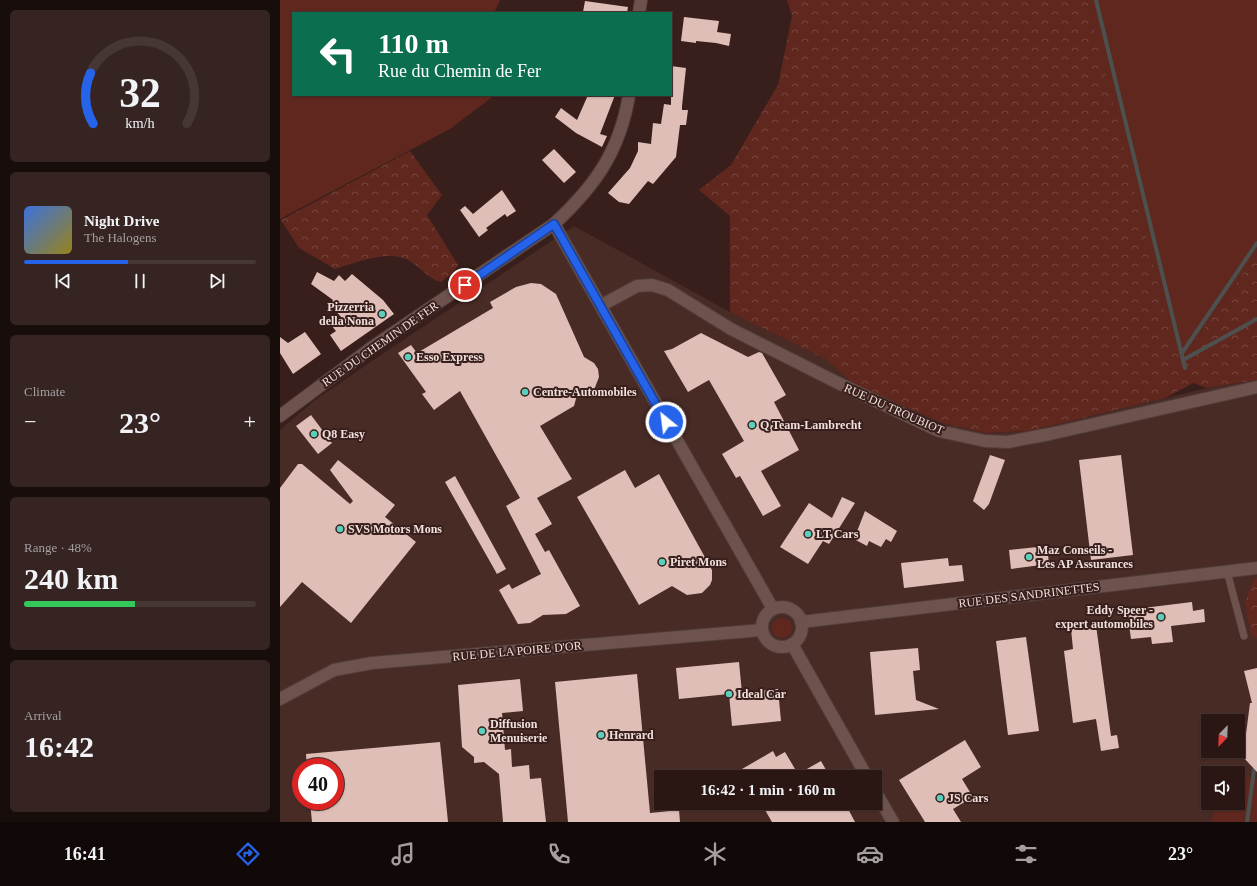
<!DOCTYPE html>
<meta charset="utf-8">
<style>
:root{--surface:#2a1714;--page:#362422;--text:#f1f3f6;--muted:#a59fa0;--line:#463634;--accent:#2563eb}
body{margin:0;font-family:Georgia,serif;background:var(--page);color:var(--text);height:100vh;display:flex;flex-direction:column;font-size:15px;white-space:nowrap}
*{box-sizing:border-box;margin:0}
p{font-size:13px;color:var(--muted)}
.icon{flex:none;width:22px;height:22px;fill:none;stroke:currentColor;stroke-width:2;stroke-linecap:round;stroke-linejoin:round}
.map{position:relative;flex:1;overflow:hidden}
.details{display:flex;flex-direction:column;gap:10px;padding:10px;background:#170d0b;width:280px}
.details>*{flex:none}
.hud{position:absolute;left:12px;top:12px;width:380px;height:84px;border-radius:0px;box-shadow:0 1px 3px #0004,0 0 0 1px var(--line);background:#0b6e4f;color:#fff;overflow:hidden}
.needle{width:26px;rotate:203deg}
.controls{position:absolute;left:921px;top:714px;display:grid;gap:8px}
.controls a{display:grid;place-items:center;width:44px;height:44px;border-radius:0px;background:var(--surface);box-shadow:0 1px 3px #0004,0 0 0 1px var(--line);font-size:20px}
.speed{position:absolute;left:12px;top:758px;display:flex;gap:8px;font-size:20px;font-weight:700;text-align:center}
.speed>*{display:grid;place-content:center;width:52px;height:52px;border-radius:50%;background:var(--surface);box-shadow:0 1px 3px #0004,0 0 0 1px var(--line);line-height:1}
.speed .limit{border:6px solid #d22;background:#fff;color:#111}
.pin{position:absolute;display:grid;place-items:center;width:34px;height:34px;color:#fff;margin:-17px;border:2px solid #fff;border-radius:50%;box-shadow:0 1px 4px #0007}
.me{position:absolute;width:44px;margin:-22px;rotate:331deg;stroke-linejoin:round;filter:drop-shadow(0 0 3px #0008)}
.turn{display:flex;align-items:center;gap:14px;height:84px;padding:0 20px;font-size:18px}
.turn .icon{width:52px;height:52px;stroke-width:2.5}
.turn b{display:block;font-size:28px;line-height:34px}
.big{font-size:30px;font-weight:600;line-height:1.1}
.details .card{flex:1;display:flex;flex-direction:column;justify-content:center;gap:6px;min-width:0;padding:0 14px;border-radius:6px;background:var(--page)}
.details .dial{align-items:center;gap:0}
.dial svg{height:104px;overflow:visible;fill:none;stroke:var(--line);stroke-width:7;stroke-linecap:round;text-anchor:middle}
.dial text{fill:var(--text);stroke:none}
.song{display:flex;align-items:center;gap:12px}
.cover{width:48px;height:48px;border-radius:6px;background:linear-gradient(135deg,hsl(220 70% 55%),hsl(50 70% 35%))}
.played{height:4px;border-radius:2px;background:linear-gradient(90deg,var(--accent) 45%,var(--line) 45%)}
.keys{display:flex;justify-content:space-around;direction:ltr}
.heat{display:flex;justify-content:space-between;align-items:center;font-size:22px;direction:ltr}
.charge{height:6px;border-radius:3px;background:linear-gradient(90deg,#34c759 48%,var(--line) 0)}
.trip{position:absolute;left:374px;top:770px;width:228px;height:40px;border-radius:0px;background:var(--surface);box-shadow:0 1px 3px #0004,0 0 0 1px var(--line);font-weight:600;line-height:40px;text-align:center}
.menu{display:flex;height:64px;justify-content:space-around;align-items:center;background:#110908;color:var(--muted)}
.menu .icon{width:28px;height:28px}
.menu .selected{color:var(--accent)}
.menu b{font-size:18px;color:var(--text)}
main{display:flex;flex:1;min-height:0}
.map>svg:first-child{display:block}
</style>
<main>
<section class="details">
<div class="card dial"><svg viewBox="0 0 100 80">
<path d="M14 69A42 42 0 1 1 86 69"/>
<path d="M14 69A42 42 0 0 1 12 30" stroke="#2563eb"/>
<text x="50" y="56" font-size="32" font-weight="700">32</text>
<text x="50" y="72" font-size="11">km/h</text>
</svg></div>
<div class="card">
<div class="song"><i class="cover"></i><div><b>Night Drive</b><p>The Halogens</p></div></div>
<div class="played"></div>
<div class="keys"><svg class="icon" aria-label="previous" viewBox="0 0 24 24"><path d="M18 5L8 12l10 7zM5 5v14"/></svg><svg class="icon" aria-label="pause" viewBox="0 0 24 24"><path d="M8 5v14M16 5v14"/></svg><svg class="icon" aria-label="next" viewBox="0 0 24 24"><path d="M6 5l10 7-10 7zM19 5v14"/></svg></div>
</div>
<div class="card"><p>Climate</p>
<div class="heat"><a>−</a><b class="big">23°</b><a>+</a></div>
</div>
<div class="card"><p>Range · 48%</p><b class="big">240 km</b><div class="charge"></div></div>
<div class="card"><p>Arrival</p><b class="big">16:42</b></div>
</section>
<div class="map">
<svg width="977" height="822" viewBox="0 0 977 822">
<defs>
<pattern id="forest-crowns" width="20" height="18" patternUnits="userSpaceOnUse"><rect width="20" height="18" fill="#60271e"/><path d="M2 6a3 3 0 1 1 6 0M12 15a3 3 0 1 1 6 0" fill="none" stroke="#77463e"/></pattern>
</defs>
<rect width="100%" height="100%" fill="#381f1b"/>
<!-- built -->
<path fill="#492b26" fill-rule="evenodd" d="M294,226L450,312L547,360L573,384L662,423L706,433L749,431L927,388L977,380V822H0V430L34,401L95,359ZM928,721H958V751H928ZM21,767H55V801H21ZM928,773H958V803H928ZM381,777H595V803H381Z"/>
<!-- grass -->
<path fill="#60271e" d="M0,0H220L214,13H13V95H215L170,129L0,219Z
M807,0H977V254L906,354L910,374L878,346L832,105Z
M492 628a10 10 0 1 1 20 0a10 10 0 1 1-20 0Z
M958,776L977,779V822H932L934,803H958Z"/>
<!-- forest -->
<path fill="url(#forest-crowns)" d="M507,0H807L894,350L906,354L977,254V380L927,388L913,383L885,398L749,431L706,433L662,423L573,384L547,360L450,312V216L419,190L451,165L498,85L512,16Z
M130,151L162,195L147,215L178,265L174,272L161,282C150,280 142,269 133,263C112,247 78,262 55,269L19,248L1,220Z
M977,578V639L971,635L965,602L974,579Z"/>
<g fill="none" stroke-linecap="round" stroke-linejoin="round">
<!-- stream -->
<path stroke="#4c504e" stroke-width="4" d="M816,0L905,368
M902,353L977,243
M903,360L977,319
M967,822L974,770"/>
</g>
<!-- building -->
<path fill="#dfbeb7" d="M305,1L348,7L347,13L303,12Z
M404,17L439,21L437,32L451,34L449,46L436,43L416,41V43L401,41Z
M391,66L406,68L402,106V110H408L406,125H400L396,157L373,184L368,181L349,204L339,202L328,193L350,168L358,151V142L371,144L373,123L381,124L384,104L391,105Z
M308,95H335L320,134L327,136L322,147L296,133L275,117L281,108L297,120Z
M274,149L296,172L284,183L262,160Z
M222,190L236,211L227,217L225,214L206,228L208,230L199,237L180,210L185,206L193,214Z
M37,272L54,281L59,275L65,281L72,274L103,300L114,314L61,351L50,335L56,331L51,325L62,318L50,305L53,300L31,284Z
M251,283L261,284L276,294L304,357L314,363L318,369L319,377L314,390L307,394L297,395L294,406L260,426L292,479L257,498L272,524L255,534L265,552L269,550L300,606L286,614L263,615L250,623L238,624L219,590L229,584L232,589L261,574L226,506L240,498L180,391L154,410L142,394L146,392L118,353L131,345L137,353L213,308L210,302L236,287Z
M25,332L41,354L13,374L0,353V337L8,343Z
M421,333L468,357L479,352L482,353L506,395L494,402L519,450L481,471L501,506L483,516L460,476L456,478L442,454L464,441L429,380L408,392L384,351L392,349Z
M31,415L52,443L38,454L16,426Z
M710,455L725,460L709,504L704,510L693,501Z
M841,455L853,555L811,560L799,460Z
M58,460L115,505L105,517L136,542L71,623L22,582L0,607V488L18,464H22L70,504L73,501L50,470Z
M345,470L355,488L379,474L432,570V580L430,585L422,593L407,595L392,586L359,605L297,497Z
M175,476L226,569L217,574L165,482Z
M562,497L575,503L549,544L543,541L528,564L500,547L529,503L552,518Z
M585,511L617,531L611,542L606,539L601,547L589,541L587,546L574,539Z
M767,546L769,564L731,569L729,550Z
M668,558L669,566L682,565L684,581L624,588L621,563Z
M912,602L913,611L924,609L925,622L891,626L893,642L872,644L871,637L851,639L847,610Z
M816,625L831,736L837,735L839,748L821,751L816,719L793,723L784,651L793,649L791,629Z
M746,637L759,731L728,735L716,641Z
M638,648L640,670L633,671L636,700L659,709L595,715L590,652Z
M459,662L462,693L498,689L501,721L452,726L449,694L399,699L396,668Z
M977,668V772L963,757L970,703H972L964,671Z
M357,674L370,813L399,810L400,822H288L275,682Z
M240,679L243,711L222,713L225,750L231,749L232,767L249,765L250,779L261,778L266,822H223L219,774L204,762L194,763V757L182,747L178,685Z
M685,740L701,767L682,779L693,797L673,809L681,822H645L619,780Z
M160,742L168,822H32L30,801H55V767H27L26,754Z
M493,751L496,757L505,752L518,774L541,761L550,777H467L462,769Z
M481,803H565L575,822H492Z"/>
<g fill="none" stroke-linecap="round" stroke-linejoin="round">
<defs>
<path id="service" d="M947,571L964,636"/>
<path id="minor" d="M322,305L357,286L372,285L388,290L451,329L556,382L659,431L705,441L728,442L770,434L977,387
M521,622L977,568"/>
<path id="tertiary" d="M274,224L493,609
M482 627a20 20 0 1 1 40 0a20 20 0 1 1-40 0Z
M512,644L587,777
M0,699L54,670L92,663L482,630
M595,791L613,822"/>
<path id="secondary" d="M359,13L361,0
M0,416L91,348L274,224C315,186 340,151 349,95"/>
</defs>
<!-- service casing -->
<use href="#service" stroke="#503c39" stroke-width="8"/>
<!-- minor casing -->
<use href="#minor" stroke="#503c39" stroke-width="14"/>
<!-- tertiary casing -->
<use href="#tertiary" stroke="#503c39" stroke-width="14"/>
<!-- secondary casing -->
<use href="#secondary" stroke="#503c39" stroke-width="14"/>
<!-- service -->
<use href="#service" stroke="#6e524d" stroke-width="7"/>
<!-- minor -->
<use href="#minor" stroke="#6e524d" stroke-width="12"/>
<!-- tertiary -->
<use href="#tertiary" stroke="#6e524d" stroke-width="12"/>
<!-- secondary -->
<use href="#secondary" stroke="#6e524d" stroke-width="12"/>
</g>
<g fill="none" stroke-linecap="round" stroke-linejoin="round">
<defs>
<path id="route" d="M185,285L274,224L386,422"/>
</defs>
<!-- route casing -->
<use href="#route" stroke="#184099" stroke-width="10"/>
<!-- route -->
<use href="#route" stroke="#2563eb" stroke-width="7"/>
</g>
<!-- markers -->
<g fill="#5bcebc" stroke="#381f1b" stroke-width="1.5">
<circle cx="102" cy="314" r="4"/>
<circle cx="128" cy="357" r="4"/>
<circle cx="245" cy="392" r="4"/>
<circle cx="472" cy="425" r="4"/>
<circle cx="34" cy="434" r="4"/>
<circle cx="60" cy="529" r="4"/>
<circle cx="528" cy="534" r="4"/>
<circle cx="749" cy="557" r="4"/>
<circle cx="382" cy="562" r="4"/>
<circle cx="881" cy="617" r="4"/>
<circle cx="449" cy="694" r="4"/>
<circle cx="202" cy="731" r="4"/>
<circle cx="321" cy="735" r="4"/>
<circle cx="660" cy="798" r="4"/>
</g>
<g text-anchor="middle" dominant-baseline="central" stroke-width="4" stroke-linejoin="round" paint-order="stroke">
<!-- poi labels -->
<g font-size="12" font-weight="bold" fill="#f0dfdb" stroke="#381f1b" text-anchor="start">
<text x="94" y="307" text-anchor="end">Pizzerria<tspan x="94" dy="14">della Nona</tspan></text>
<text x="136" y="357">Esso Express</text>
<text x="253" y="392">Centre-Automobiles</text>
<text x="480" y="425">Q Team-Lambrecht</text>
<text x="42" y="434">Q8 Easy</text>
<text x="68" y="529">SVS Motors Mons</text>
<text x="536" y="534">LT Cars</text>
<text x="757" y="550">Maz Conseils -<tspan x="757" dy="14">Les AP Assurances</tspan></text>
<text x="390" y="562">Piret Mons</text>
<text x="873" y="610" text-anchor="end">Eddy Speer -<tspan x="873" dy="14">expert automobiles</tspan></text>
<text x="457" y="694">Ideal Car</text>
<text x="210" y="724">Diffusion<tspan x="210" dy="14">Menuiserie</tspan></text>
<text x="329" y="735">Henrard</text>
<text x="668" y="798">JS Cars</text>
</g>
<!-- street labels -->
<g font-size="12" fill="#f0dfdb" stroke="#381f1b">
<text transform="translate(100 344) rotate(-35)">RUE DU CHEMIN DE FER</text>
<text transform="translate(614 409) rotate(24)">RUE DU TROUBIOT</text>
<text transform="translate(749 595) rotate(-7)">RUE DES SANDRINETTES</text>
<text transform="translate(237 651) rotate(-5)">RUE DE LA POIRE D'OR</text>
</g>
</g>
</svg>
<div class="controls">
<a><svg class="needle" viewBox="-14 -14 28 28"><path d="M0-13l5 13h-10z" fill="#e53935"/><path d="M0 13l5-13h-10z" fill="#a59fa0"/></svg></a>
<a><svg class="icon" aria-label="sound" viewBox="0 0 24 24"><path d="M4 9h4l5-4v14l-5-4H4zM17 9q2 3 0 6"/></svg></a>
</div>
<div class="speed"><div class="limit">40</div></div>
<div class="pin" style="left:185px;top:285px;background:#d93025"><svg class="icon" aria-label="arrive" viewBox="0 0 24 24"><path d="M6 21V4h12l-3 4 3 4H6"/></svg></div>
<svg class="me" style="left:386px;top:422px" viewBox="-20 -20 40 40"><circle r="17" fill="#2563eb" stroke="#fff" stroke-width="3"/><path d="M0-11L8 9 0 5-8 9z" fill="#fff"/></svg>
<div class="trip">16:42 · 1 min · 160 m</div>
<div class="hud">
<div class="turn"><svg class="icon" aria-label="left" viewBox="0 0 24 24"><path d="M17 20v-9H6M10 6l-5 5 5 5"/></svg><div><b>110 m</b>Rue du Chemin de Fer</div></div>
</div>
</div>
</main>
<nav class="menu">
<b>16:41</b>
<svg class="icon selected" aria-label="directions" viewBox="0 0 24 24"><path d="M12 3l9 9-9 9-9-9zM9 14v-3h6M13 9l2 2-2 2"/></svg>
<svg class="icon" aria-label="music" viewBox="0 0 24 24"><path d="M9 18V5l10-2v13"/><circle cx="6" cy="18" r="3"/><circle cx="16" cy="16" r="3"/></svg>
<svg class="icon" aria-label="phone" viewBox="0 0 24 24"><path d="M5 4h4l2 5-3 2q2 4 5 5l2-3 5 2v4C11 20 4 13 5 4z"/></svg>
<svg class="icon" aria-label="climate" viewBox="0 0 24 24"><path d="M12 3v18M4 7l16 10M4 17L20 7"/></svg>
<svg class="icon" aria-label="car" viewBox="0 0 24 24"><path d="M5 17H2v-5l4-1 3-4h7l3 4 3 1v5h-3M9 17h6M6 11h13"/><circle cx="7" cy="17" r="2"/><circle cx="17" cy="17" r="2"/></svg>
<svg class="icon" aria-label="filters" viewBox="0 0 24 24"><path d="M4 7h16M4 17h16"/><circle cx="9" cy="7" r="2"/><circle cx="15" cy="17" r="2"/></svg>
<b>23°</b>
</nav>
